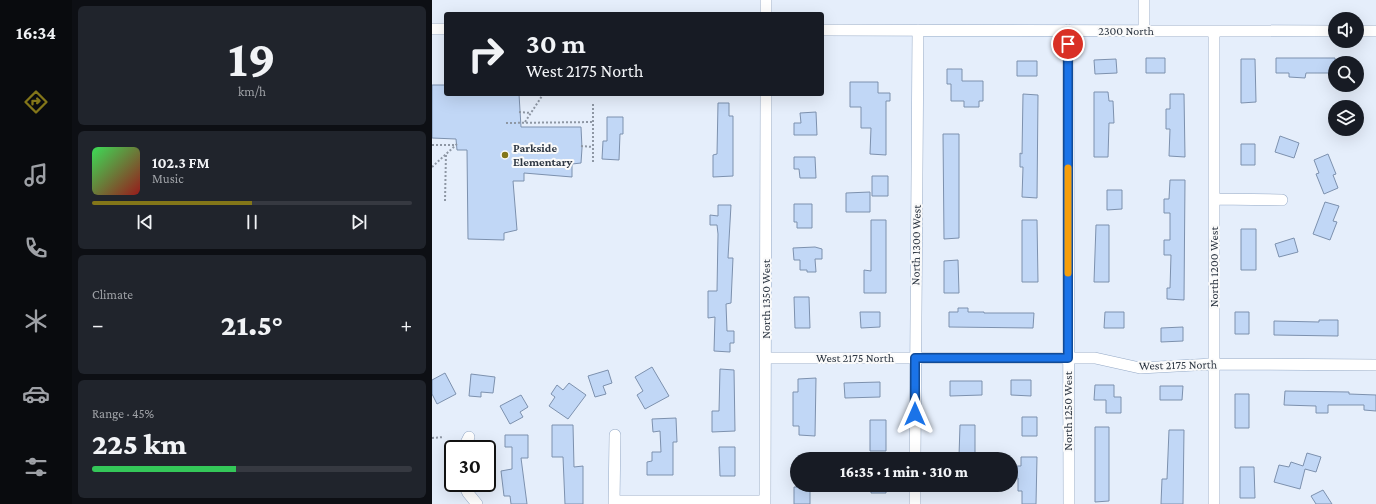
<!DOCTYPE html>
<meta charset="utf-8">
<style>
:root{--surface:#171b24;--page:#20242c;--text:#f1f3f6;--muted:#9ea1a6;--line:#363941;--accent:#837619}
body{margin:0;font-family:"Crimson Pro",serif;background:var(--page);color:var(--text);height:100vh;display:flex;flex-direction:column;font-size:15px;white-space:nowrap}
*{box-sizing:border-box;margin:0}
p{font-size:13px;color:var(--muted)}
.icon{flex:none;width:22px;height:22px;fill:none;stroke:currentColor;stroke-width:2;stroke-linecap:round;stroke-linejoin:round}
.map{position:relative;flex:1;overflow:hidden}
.panel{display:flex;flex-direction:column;gap:6px;padding:6px;background:#0d0f14;width:360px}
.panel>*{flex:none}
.top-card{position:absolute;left:12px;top:12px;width:380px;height:84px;border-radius:4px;box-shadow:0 4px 16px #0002;background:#171b24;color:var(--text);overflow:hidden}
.controls{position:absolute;left:896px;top:12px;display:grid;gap:8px}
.controls a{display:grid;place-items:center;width:36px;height:36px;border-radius:50%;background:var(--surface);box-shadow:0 4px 16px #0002;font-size:20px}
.speed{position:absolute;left:12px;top:440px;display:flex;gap:8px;font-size:20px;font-weight:700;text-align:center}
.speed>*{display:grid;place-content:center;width:52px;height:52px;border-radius:50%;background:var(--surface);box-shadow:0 4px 16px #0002;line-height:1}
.speed .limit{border:2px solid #111;border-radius:6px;background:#fff;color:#111}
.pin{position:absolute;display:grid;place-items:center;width:34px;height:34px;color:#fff;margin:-17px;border:2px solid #fff;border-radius:50%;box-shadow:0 1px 4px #0007}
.me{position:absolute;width:44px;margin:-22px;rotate:0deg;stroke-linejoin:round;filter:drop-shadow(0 0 3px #0008)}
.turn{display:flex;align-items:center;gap:14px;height:84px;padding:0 16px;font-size:18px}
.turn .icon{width:52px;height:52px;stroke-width:2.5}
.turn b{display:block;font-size:28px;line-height:34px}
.big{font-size:30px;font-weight:800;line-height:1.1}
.panel .widget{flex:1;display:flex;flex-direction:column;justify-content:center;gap:6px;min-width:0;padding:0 14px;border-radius:6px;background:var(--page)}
.panel .dial{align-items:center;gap:0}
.dial b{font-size:52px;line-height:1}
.song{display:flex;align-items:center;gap:12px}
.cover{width:48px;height:48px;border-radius:6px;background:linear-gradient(135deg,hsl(130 70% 55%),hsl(0 70% 35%))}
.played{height:4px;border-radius:2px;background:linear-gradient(90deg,var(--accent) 50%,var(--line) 50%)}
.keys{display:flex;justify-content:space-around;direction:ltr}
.heat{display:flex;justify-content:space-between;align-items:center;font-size:22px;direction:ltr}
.charge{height:6px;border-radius:3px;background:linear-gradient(90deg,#34c759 45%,var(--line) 0)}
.trip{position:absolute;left:358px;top:452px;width:228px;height:40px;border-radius:20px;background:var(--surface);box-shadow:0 4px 16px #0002;font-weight:800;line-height:40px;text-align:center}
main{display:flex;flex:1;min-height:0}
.tabs{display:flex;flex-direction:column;width:72px;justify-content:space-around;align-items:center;background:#090b0e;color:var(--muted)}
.tabs .icon{width:28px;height:28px}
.tabs .active{color:var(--accent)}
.tabs b{font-size:18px;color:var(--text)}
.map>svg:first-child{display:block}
</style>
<main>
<nav class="tabs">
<b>16:34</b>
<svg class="icon active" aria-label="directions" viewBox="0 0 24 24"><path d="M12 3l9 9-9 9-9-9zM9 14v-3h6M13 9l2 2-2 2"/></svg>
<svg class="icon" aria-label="music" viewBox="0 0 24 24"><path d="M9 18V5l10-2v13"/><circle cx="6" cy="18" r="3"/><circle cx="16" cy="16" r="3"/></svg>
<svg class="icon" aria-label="phone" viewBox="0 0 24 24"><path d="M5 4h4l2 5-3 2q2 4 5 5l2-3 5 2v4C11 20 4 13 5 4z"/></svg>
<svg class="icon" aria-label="climate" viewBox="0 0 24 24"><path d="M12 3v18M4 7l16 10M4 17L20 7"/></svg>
<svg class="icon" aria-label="car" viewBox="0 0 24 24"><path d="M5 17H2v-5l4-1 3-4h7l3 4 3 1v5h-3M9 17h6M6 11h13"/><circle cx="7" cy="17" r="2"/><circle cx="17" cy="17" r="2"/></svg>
<svg class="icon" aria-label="filters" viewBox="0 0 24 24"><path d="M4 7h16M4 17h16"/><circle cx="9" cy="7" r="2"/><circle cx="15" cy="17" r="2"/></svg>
</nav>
<section class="panel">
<div class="widget dial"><b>19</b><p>km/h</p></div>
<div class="widget">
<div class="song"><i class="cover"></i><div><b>102.3 FM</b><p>Music</p></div></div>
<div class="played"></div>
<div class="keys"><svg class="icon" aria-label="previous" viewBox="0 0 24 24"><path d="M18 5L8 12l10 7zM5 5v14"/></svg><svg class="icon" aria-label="pause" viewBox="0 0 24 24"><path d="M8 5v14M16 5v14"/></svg><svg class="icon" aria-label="next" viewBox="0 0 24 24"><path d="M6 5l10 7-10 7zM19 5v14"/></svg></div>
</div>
<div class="widget"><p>Climate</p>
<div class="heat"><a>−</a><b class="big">21.5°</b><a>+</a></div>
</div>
<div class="widget"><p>Range · 45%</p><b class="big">225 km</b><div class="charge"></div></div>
</section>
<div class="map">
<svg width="944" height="504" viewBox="0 0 944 504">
<rect width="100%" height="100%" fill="#e5eefb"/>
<!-- building -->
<path fill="#c1d7f6" stroke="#7d91ae" d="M714,58H733V73H714Z
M844,58H903V73H874L873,78L857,77V73H844Z
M684,59L685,73L663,74L662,60Z
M809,59H823L824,102L809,103Z
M585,61H605V76H585Z
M515,69H530V81H551V101H547V107H532V101H519V84H515Z
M418,82H446V93H458V101H454V155L438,154L439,128H429V107H418Z
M0,85H14V94H87L89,127H149L150,148L149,163L140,164V177L92,173V181H81L85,230L72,233V240L36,239L35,150H25L24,139L0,138Z
M662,92H676L677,101H681L682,123H677L676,157H662Z
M591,94L606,95L605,198L590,197L591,167H588V153L590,154Z
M738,94H752L753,157L737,156L738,129H734V109H738Z
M286,103H297V116H301V176L281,177V155L285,154Z
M384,112L385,135H362V123H369L368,113Z
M175,117H191V134H188L187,160L170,159L171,141H175Z
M511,134H527V238L512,239Z
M848,136L867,143L862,158L843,152Z
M809,144H823V165H809Z
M896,154L904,174L901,175L906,188L892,194L884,174L887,173L882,160Z
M362,157H383L384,178H368L367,169H362Z
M440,176H456V196H440Z
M738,180H753L752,300L735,299V288H738L739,255H732V240H738V213H732V199H737Z
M675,190H690V209L675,210Z
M438,192V212H414V193Z
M893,202L907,206L901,221L905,222L898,240L881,234Z
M362,204H380V228H365V222H362Z
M286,205H299L296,258H301L300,280L299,303L294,304L295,331H302V343H298V352L282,351L283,317L276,318V291H285L286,234L285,225H278V215L286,216Z
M439,220H454V293H432V270L439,271Z
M590,220H605L606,282H590Z
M664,225H677V282H662Z
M809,229H824V270H809Z
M862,238L866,252L847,257L843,244Z
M383,247L390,249V259H383L384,272H375V270H368V260H362L361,248Z
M526,260L527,293H512V261Z
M362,297H377L378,328H363Z
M526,308H536V312H552V313H602L601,328L517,327V312H526Z
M428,312H448V327L429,328Z
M673,312H692V328H672Z
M803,312H817V334H803Z
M887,320H906V336L842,335V321L887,322Z
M751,327V341L729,342V328Z
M220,367L237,396L213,409L205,395L211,391L203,377Z
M288,369L302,370L303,431L280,432V411H287Z
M176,370L180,383L171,386L174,394L163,397L156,376Z
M13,373L24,394L5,404L0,394V380Z
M39,374L63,377L61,393L49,392V397L37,396Z
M384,378L383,436L367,435V426H361V392H366V379Z
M579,380H599V396L579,395Z
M518,381H550V395L518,396Z
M448,382V397L413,398L412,383Z
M137,383L154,395L136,419L117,406L123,397L119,394L125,385L131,390Z
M663,385H682V397H689V413H674V400H662Z
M728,386H751L750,400H728Z
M853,391L917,392V394L944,395V411L932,410V405H896V413H884V406L852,405Z
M803,394H817V428H803Z
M89,395L96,407L88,412L91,417L78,424L68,406Z
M590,417H605V436H590Z
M244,418L245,442H241V475H215V462L220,461V452H229L228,431L221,432L220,419Z
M438,420H454V451H438Z
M120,425H141L142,467L151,466V504H133L131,457H120Z
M528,425H543V456H527Z
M663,427H677V501L663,502Z
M737,430H752L751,504H729L730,479H735Z
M73,435H96V458H89L95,504H79L78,496H72L69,471L80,469V447H73Z
M287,447H303V476H288Z
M875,453L889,457L884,472L873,469L868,489L842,482L847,465L857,467L859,462L871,466Z
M589,457H605L604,504H590V491H586V478H585V466H589Z
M808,467H822L823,498H808Z
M439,485H454V493H439Z
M362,487H378V504H362Z
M891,490L900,504H884L879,496Z"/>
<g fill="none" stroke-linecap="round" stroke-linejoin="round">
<defs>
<path id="minor" d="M334,14V0
M0,29H14
M390,30L903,31
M636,30L637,504
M712,31V0
M925,31H944
M782,199L850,200
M334,358H663L708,368L781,364L944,365
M31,449L37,437
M483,459L486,30
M31,483L36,493L45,504
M483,485V504
M182,501H333
M182,504L183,435
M333,504L334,94
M782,504V31"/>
</defs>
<!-- minor casing -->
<use href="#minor" stroke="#94a9c6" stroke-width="12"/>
<!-- path -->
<path stroke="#8e97a4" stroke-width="2" stroke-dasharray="2 2" stroke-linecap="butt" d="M161,104V162
M87,112L99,113
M93,122L110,96
M74,123L161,122
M0,145H23
M149,146L161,147
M0,167L25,144
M13,201L14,153
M0,438L12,437"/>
<!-- minor -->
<use href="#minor" stroke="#fff" stroke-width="11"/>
</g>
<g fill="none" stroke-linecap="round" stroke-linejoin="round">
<defs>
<path id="route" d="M483,414V358H636V44"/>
</defs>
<!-- route casing -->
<use href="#route" stroke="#114b97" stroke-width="10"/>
<!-- route -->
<use href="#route" stroke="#1a73e8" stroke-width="7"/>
<!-- slow -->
<path stroke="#f59e0b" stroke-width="7" d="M636,168V273"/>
</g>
<!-- markers -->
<circle fill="#837619" stroke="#fafafa" stroke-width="1.5" cx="73" cy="155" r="4"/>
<g text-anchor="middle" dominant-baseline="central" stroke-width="4" stroke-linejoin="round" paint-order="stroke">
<!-- street labels -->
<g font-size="12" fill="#2e3743" stroke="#fafafa">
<text x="694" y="31">2300 North</text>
<text transform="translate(484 245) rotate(-89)">North 1300 West</text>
<text transform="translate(782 267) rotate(-90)">North 1200 West</text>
<text transform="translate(334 299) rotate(-90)">North 1350 West</text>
<text x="423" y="358">West 2175 North</text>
<text transform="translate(746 365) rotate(-1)">West 2175 North</text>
<text transform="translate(636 411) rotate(-90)">North 1250 West</text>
</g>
<!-- poi labels -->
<g font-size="12" font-weight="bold" fill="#2e3743" stroke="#fafafa" text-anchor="start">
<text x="81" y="148">Parkside<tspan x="81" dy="14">Elementary</tspan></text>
</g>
</g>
</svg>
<div class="controls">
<a><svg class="icon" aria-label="sound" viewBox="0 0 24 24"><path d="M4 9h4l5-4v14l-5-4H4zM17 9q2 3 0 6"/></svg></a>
<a><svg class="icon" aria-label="search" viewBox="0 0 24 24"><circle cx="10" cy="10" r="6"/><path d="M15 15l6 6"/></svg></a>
<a><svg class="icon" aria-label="layers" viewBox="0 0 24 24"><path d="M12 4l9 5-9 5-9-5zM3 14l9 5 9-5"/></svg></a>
</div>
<div class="speed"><div class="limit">30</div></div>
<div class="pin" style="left:636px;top:44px;background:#d93025"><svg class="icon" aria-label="arrive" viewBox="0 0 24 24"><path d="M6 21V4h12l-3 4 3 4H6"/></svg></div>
<svg class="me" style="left:483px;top:414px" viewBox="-20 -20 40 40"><path d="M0-17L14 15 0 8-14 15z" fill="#1a73e8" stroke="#fff" stroke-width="4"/></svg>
<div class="trip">16:35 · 1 min · 310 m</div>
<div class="top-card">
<div class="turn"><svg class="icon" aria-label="right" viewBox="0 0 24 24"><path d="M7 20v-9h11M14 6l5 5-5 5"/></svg><div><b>30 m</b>West 2175 North</div></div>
</div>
</div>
</main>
